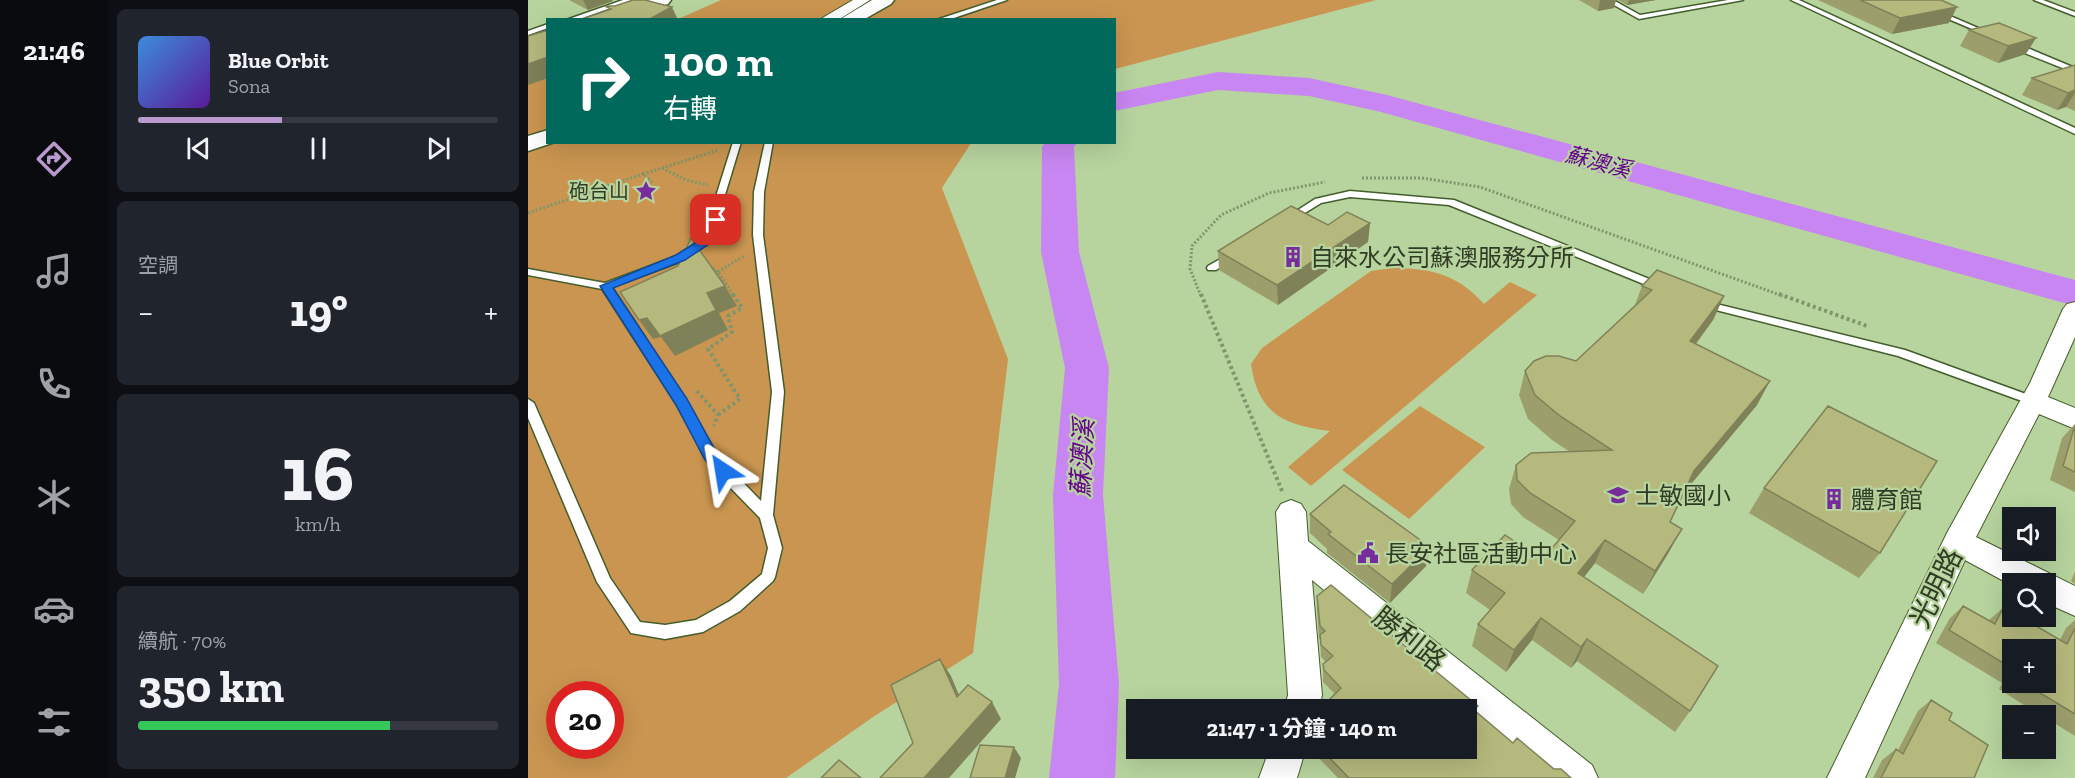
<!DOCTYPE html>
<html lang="zh-TW">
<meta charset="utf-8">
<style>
:root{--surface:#171b24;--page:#20242c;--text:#f1f3f6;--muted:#9ea1a6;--line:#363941;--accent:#ba99ce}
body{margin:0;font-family:"Zilla Slab","Noto Sans TC",serif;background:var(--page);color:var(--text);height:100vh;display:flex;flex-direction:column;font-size:22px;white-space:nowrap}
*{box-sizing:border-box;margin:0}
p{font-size:20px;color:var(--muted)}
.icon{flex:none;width:33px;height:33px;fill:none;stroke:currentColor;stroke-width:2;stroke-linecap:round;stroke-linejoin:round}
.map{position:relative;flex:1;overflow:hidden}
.sheet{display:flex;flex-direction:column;gap:9px;padding:9px;background:#0d0f14;width:420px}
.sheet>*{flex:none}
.guide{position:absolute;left:18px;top:18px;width:570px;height:126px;border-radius:0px;box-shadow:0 6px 24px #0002;background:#00695c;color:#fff;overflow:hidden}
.tools{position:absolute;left:1474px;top:507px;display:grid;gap:12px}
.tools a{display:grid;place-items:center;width:54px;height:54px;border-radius:0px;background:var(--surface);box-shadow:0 6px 24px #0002;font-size:30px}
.speed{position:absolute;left:18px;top:681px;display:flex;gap:12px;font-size:30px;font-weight:700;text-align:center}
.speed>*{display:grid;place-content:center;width:78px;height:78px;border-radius:50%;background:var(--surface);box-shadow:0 6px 24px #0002;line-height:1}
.speed .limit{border:9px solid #d22;background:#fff;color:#111}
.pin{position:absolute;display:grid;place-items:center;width:51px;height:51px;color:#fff;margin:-26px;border-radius:12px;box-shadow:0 3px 9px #0006}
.me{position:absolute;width:66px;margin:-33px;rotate:327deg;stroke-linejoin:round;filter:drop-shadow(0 0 4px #0008)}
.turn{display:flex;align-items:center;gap:21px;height:126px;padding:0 18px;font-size:27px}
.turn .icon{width:78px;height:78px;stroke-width:2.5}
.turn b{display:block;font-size:42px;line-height:51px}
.big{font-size:45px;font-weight:700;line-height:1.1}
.sheet .card{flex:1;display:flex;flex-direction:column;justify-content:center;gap:9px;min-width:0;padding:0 21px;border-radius:9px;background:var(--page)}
.sheet .dial{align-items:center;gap:0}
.dial b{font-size:78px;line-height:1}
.song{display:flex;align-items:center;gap:18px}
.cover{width:72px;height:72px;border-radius:9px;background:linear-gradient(135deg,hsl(210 70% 55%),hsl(270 70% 35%))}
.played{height:6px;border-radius:3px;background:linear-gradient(90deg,var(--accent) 40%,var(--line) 40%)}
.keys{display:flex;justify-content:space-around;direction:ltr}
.heat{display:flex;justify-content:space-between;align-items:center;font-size:33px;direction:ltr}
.charge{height:9px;border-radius:4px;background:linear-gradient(90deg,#34c759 70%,var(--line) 0)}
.trip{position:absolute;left:598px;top:699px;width:351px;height:60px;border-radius:0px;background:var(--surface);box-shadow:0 6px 24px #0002;font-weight:700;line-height:60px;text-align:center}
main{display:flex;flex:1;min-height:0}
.menu{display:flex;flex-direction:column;width:108px;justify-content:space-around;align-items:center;background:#090b0e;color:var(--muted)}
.menu .icon{width:42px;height:42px}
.menu .active{color:var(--accent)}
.menu b{font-size:27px;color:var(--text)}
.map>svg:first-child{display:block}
</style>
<main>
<nav class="menu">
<b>21:46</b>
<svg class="icon active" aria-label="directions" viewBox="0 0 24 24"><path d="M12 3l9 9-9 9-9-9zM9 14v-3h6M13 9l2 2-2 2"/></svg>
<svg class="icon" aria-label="music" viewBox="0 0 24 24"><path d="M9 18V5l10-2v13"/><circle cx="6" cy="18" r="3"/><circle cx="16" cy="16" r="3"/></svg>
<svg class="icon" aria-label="phone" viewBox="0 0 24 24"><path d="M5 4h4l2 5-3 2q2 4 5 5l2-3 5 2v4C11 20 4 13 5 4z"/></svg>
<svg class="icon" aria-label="climate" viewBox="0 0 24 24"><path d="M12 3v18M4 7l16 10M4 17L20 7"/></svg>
<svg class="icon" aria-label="car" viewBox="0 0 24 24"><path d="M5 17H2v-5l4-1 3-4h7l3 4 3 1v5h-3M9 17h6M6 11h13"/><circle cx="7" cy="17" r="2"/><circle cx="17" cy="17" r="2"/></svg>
<svg class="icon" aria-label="filters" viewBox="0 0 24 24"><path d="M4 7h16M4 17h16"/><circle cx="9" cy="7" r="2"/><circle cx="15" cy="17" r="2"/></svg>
</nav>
<section class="sheet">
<div class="card">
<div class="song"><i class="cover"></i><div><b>Blue Orbit</b><p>Sona</p></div></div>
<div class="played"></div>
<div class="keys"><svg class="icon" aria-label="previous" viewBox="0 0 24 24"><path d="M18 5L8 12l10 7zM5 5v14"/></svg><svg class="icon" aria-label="pause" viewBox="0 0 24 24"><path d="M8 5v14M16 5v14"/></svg><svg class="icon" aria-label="next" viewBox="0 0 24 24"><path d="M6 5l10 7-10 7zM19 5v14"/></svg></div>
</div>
<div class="card"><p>空調</p>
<div class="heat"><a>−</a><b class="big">19°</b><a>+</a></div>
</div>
<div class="card dial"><b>16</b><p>km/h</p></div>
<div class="card"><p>續航 · 70%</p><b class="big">350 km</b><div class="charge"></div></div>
</section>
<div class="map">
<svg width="1547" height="778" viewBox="0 0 1547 778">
<rect width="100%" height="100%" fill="#b7d49e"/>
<!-- green -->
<path fill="#ca9550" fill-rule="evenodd" d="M193,0H848L587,69L586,20H148Z
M19,74L20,142L443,143L414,188L480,359L445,653L345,717L258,778H0V81ZM32,694H82V746H32Z
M863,268C903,268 929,274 956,304L982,282L1009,295L783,486L760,467L802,431C756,425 730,414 723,364L734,348L843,271Z
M892,406L957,447L881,519L814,470Z"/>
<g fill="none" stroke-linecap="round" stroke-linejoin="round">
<!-- river -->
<path fill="#c886f2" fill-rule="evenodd" d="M690,72L781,78L859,95L1547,280V306L853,112L781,96L690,90L586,111V93Z
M517,142H549L546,147L551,252L581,368L575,495L591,684L587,778H521L531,684L525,495L537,368L513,252L514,147Z"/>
<defs>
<path id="lane" d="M95,0H105L49,20H38Z
M469,0H479L420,20H408Z
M1077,0H1085L1112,15L1200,0H1215L1111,19Z
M1263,0H1271L1547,128V134Z
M1376,0H1385L1464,34L1458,35Z
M1506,0H1515L1547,12V16Z
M20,24V28L0,35V31Z
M1484,44H1490L1547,68V73L1484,48Z
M205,142H213L183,241L157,260L84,287L158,400L187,451L200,467L233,501L244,392L225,235L226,192L237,142H245L236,192L235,235L256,392L245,515L254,548L247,577L245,581L212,611L175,632L137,639L103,633L69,582L0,418V399L6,403L82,578L112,622L137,625L168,620L202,601L234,574L240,548L232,518L190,475L177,457L149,405L74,289L0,275V269L77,283L149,256L175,238Z
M822,191L926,200L1136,285L1137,287L1136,289H1128L921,205L822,197L793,203L764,221L761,222L756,219L787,199Z
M703,253L708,256L707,258L688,270H680L679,268L680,266Z
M1176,301L1377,350L1509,398L1511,401L1505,405L1370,356L1172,306L1171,304L1172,302Z"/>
<path id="street" d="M325,0H342L310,20H291Z
M1547,302V337L1520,397L1547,408V429L1511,414L1448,537L1547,586V616L1518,603V584H1485V586L1437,560L1337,778H1299L1419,533L1502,383L1535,309L1539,304Z
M763,500L773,504L778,512L780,541L1064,765L1070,778H1022L784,580L794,695L791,710H756L760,695L748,512L753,504Z
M742,748H778L769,778H731Z"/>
<path id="primary" d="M116,0H143L140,4L95,20H66L68,16Z
M344,0H366L363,4L335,20H311Z
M20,130V142H27L0,151V136Z"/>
</defs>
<!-- lane casing -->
<use href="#lane" stroke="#445d2c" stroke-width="3"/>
<!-- street casing -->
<use href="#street" stroke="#445d2c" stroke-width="2"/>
<!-- primary casing -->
<use href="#primary" stroke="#445d2c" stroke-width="3"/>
<!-- path-far1 -->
<path stroke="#7f956c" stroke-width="3" stroke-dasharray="2 2" stroke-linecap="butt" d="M134,168L191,150
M115,174L134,168L158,180L180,185
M834,178H894L952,187L1255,296
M0,213L115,174L124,182
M181,266L190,272L206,296
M190,272L216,256
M673,296L662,269L664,246L693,215L741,193L797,182"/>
<!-- path -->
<path stroke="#7f956c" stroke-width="4" stroke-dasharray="3 3" stroke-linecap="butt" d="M673,294L754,491
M1251,294L1339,326
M169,391L190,415L186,426
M190,415L212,399L180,349L204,332L200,316L214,308L205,294"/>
<!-- lane -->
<use href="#lane" fill="#fff" fill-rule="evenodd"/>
<!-- street -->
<use href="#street" fill="#fff" fill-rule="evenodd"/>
<!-- primary -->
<use href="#primary" fill="#fff" fill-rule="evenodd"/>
</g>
<!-- wall -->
<path fill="#9c9f6c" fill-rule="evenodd" d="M41,0H84L85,1L60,10Z
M1051,0H1088L1086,8L1070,11Z
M1090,0H1128L1099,5Z
M1290,0H1413L1421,23L1364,34Z
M1471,23L1498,54L1470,63L1432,46L1441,30Z
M1547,65V111L1538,107L1529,110L1494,95L1504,78Z
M842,223L840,242L750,305L691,270L690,251Z
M1114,286L1196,296L1185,320L1168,344L1229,405L1156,492L1142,522L1141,552L1115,594L1067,563L1056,577L1162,711L1147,732L1049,661L1043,668L1004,640L978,672L944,646L950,624L962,610L938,593L944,570L1014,560L1031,540L995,517L983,504L981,489L988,465L1042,452L1024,440L1000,419L991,395L997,371L1048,361L1107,305Z
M1547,424V492L1522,480L1534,438Z
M1236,488L1352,553L1331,578L1221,513Z
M782,514L898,566L862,603L799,553V549L782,533Z
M1547,571V584L1543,581Z
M789,596L948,712L985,743L1026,769L1043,778H810L781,748H939L807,694L795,682V664L798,662L793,657L792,639L791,638L789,609Z
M1435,606L1461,620L1475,608L1532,640L1538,628L1547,620V736L1518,718V716H1513L1471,689L1474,683L1408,643L1422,618ZM1485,650L1518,682H1485Z
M1403,700L1421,720L1446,778H1345L1354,760L1368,749L1370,750L1390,711Z"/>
<!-- shaded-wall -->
<path fill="#7f8258" d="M55,0H84L85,1L60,10Z
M1072,0H1088L1086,8L1070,11Z
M1101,0H1128L1099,5Z
M144,7L150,20H120Z
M1429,7L1421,23L1364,34L1372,18Z
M1508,38L1498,54L1470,63L1480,46Z
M20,57V78L0,85V64Z
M1547,90V93L1538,107L1529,110L1540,93Z
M842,223L840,242L750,305L749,285Z
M197,286L209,306L191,313L200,330L147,356L133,337L125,339L111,320L119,318Z
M1196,296L1185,320L1152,365L1162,341Z
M1242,381L1229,405L1154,495L1166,471Z
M1154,529L1141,552L1115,594L1127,571Z
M1077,540L1067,563L1041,596L1050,573Z
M902,547L898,566L862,603L864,584Z
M1013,618L1004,640L978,672L986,650Z
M1059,639L1049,661L1043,668L1053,647Z
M412,659L423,676L439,714L429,697Z
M464,702L473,719L421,778H396Z
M486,747L493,758L487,778H477Z"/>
<!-- building -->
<path fill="#b5b97d" stroke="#7f8258" stroke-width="1.5" d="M105,0H117L144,7L120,20H51L83,9L77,6H87Z
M1332,0H1413L1429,7L1372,18Z
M1471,23L1508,38L1480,46L1441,30Z
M20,30V57L0,64V36Z
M1547,65V90L1540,93L1504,78Z
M763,206L800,225L819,212L842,223L749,285L690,251Z
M163,238L197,286L179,293L188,310L132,336L119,318L111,320L92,292L150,266Z
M1129,270L1196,296L1162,341L1242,381L1166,471L1142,522L1154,529L1127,571L1077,540L1050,573L1190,666L1162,711L1059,639L1053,647L1013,618L986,650L950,624L977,593L944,570L977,535L1014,560L1047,521L1002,493L989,480L988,465L1003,453L1084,450L1032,416L1007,395L997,371L1006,361L1018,356H1031L1048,361L1124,290L1114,286Z
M1300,406L1409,461L1352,553L1236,488Z
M1547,425V472L1535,466Z
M816,485L902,547L864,584L800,534L803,532L782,514Z
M803,585L950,706L946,710L985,743L989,738L1026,769H1033L1043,778H819L820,777L792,748H939V710H791L813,688L796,670L795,664L805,656L793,645L792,635L797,631L792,626L789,596Z
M1435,606L1467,624L1475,608L1485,613V616H1491L1539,644L1547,628V714L1494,682H1518V650H1485V669L1421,630Z
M412,659L429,697L440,685L464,702L396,778H352L385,743L363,685Z
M1403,700L1424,713L1421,720L1460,745L1446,778H1353L1368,749L1375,754Z
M452,745L486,747L477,778H442Z
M311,760L333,778H293Z"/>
<!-- route -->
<path fill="#1a73e8" stroke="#114b97" stroke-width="1.5" d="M188,217L193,220L184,242L157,260L85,288L159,399L187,450L202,471L200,476H189L176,458L148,405L72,286L148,255L175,238L182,220Z"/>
<!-- icons -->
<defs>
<symbol id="sight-bare" viewBox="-9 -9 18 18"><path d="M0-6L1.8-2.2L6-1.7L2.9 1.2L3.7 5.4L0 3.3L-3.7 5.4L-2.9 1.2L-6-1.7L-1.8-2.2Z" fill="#772c9e" stroke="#b7d49e" stroke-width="2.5" paint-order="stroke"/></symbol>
<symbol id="building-bare" viewBox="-9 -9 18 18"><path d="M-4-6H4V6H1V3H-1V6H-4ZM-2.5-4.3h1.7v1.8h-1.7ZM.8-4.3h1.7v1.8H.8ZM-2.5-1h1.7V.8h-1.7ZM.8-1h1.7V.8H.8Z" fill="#772c9e" stroke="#b7d49e" stroke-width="2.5" paint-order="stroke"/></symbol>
<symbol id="school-bare" viewBox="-9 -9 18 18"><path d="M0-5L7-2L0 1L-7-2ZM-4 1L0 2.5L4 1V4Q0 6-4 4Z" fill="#772c9e" stroke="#b7d49e" stroke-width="2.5" paint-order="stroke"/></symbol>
<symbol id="civic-bare" viewBox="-9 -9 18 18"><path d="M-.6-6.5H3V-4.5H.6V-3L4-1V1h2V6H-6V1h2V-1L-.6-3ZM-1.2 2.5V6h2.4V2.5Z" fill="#772c9e" stroke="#b7d49e" stroke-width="2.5" paint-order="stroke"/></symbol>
</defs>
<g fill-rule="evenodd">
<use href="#sight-bare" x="103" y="176" width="30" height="30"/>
<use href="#building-bare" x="750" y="242" width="30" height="30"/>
<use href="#school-bare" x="1075" y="480" width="30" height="30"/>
<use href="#building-bare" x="1291" y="484" width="30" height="30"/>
<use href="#civic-bare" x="825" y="538" width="30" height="30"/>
</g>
<g text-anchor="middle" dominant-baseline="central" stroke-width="4.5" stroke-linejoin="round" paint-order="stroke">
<!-- far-poi labels -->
<g font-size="20" fill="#313c26" stroke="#b7d49e" text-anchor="end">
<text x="101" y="191">砲台山</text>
</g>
<!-- far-water labels -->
<g font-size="22" font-style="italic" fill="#65028e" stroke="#b7d49e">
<text transform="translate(1070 162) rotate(15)">蘇澳溪</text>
</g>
<!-- poi labels -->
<g font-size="24" fill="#313c26" stroke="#b7d49e" text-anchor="start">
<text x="782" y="257">自來水公司蘇澳服務分所</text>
<text x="1107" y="495">士敏國小</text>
<text x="1323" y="499">體育館</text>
<text x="857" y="553">長安社區活動中心</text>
</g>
<!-- water labels -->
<g font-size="26" font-style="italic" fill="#65028e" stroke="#b7d49e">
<text transform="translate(554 458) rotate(-87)">蘇澳溪</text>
</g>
<!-- near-street labels -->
<g font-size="28" fill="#313c26" stroke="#b7d49e">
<text transform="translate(1408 588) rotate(-64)">光明路</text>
<text transform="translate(881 639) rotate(39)">勝利路</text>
</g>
</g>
</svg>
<div class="tools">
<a><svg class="icon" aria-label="sound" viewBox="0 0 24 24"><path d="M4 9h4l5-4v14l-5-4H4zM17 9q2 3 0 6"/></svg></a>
<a><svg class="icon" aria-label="search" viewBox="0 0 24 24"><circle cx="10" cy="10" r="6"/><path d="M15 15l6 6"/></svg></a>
<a>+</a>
<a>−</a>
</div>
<div class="speed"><div class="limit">20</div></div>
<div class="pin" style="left:188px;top:220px;background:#d93025"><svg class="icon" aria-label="arrive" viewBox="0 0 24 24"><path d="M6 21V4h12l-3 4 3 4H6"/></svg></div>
<svg class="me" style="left:195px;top:471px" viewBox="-20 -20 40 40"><path d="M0-17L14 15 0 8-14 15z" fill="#1a73e8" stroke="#fff" stroke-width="4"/></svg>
<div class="trip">21:47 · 1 分鐘 · 140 m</div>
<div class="guide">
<div class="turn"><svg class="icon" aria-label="right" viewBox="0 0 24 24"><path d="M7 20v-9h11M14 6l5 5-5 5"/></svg><div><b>100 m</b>右轉</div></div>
</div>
</div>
</main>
